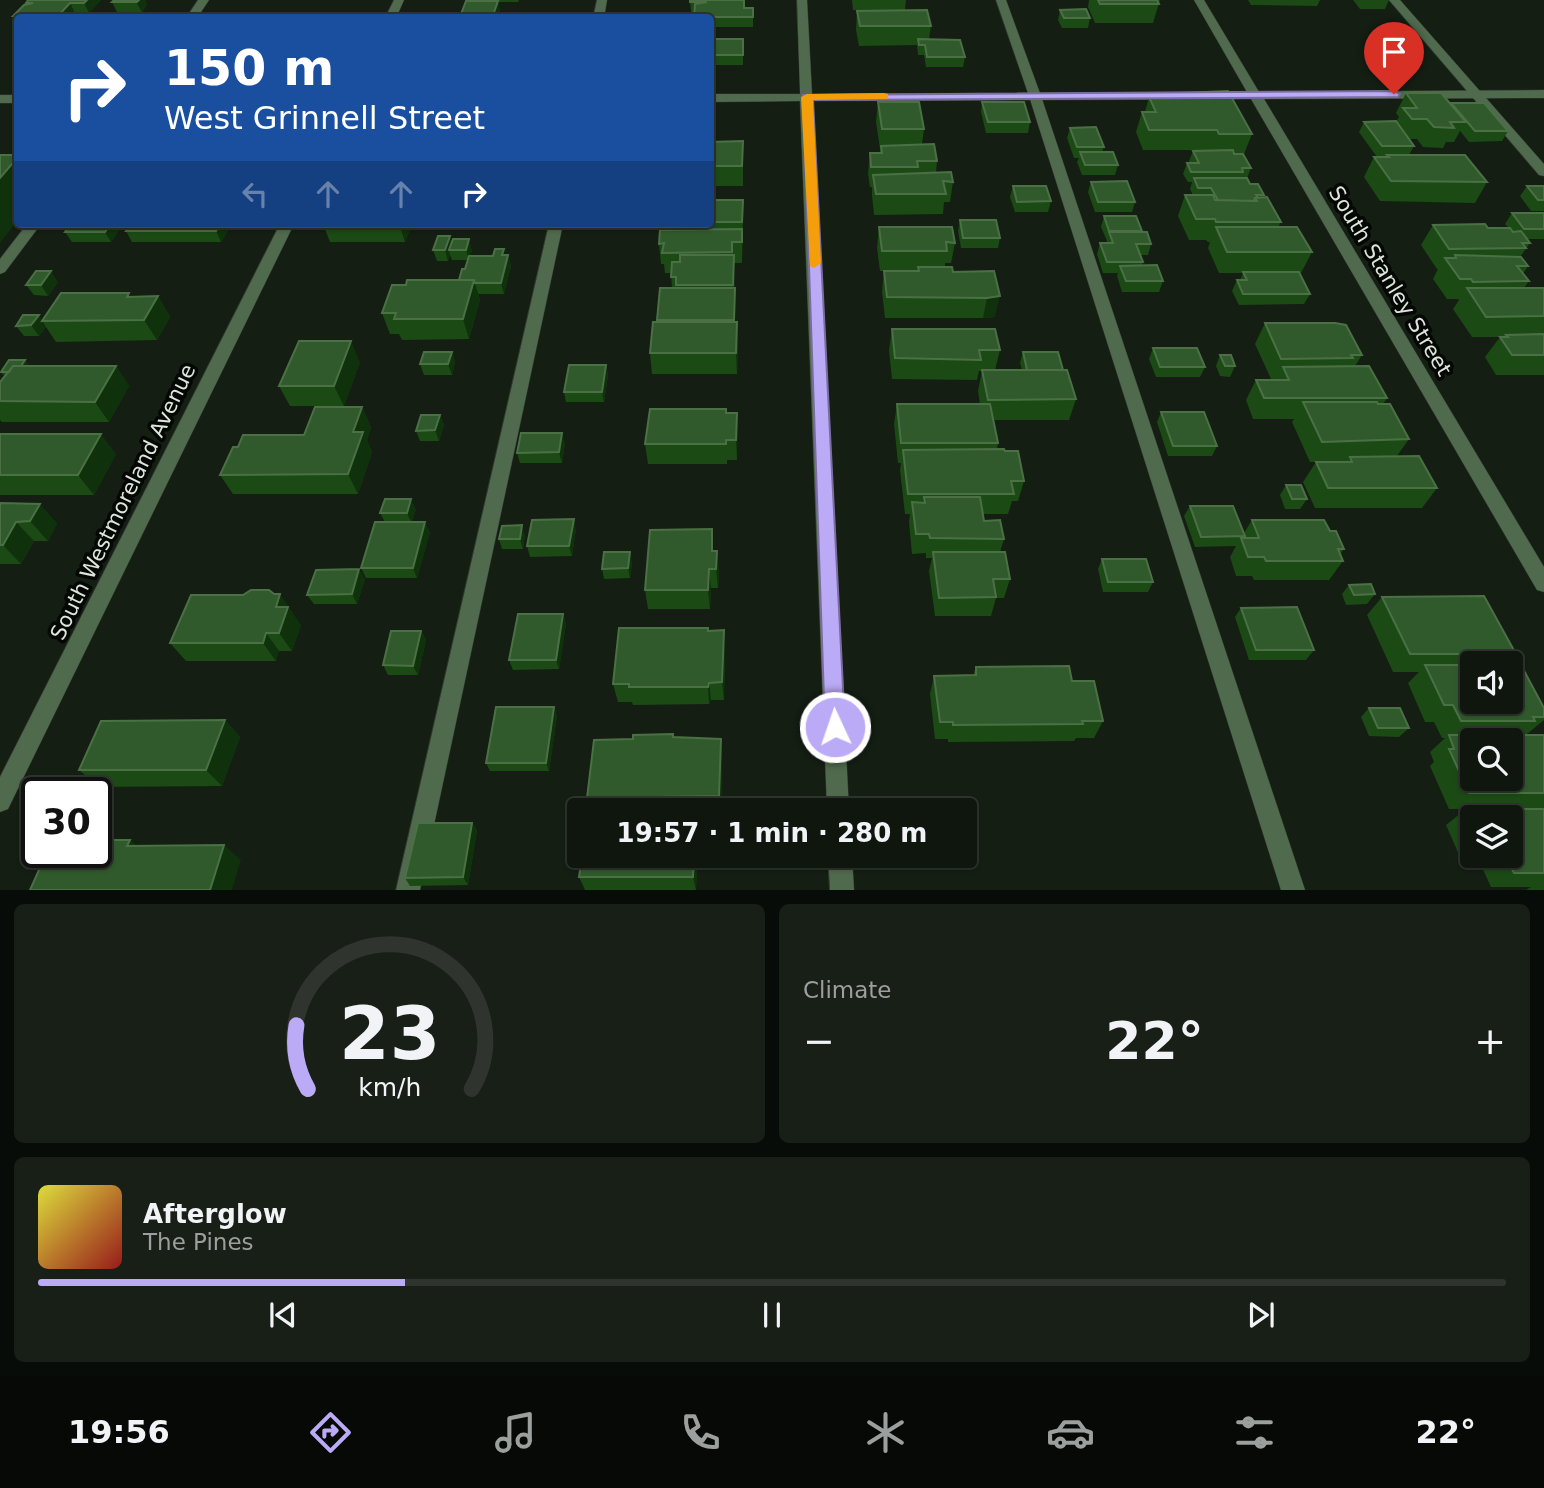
<!DOCTYPE html>
<meta charset="utf-8">
<style>
:root{--surface:#0f160e;--page:#181f17;--text:#f1f3f6;--muted:#9b9f9e;--line:#2f352e;--accent:#bbaaf6}
body{margin:0;font-family:"DejaVu Sans",sans-serif;background:var(--page);color:var(--text);height:100vh;display:flex;flex-direction:column;font-size:26px;white-space:nowrap}
*{box-sizing:border-box;margin:0}
p{font-size:23px;color:var(--muted)}
.icon{flex:none;width:38px;height:38px;fill:none;stroke:currentColor;stroke-width:2;stroke-linecap:round;stroke-linejoin:round}
.map{position:relative;height:890px;overflow:hidden}
.drawer{display:flex;flex-direction:column;gap:14px;padding:14px;background:#080c08;flex:1}
.drawer>*{flex:none}
.banner{position:absolute;left:14px;top:14px;width:700px;height:214px;border-radius:7px;box-shadow:0 2px 5px #0004,0 0 0 2px var(--line);background:#1a4fa0;color:#fff;overflow:hidden}
.buttons{position:absolute;left:1460px;top:651px;display:grid;gap:14px}
.buttons a{display:grid;place-items:center;width:63px;height:63px;border-radius:7px;background:var(--surface);box-shadow:0 2px 5px #0004,0 0 0 2px var(--line);font-size:35px}
.speed{position:absolute;left:21px;top:777px;display:flex;gap:14px;font-size:35px;font-weight:700;text-align:center}
.speed>*{display:grid;place-content:center;width:91px;height:91px;border-radius:50%;background:var(--surface);box-shadow:0 2px 5px #0004,0 0 0 2px var(--line);line-height:1}
.speed .limit{border:4px solid #111;border-radius:10px;background:#fff;color:#111}
.pin{position:absolute;display:grid;place-items:center;width:60px;height:60px;color:#fff;margin:-72px -30px;border-radius:50% 50% 50% 0;rotate:-45deg;box-shadow:0 0 7px #0007}
.pin .icon{rotate:45deg}
.me{position:absolute;width:77px;margin:-38px;rotate:357deg;stroke-linejoin:round;filter:drop-shadow(0 0 5px #0008)}
.turn{display:flex;align-items:center;gap:24px;height:147px;padding:0 35px;font-size:32px}
.turn .icon{width:91px;height:91px;stroke-width:2.5}
.turn b{display:block;font-size:49px;line-height:60px}
.lanes{display:flex;align-items:center;height:66px;padding:0 35px;background:#0003;justify-content:center;gap:35px;direction:ltr}
.lanes .off{opacity:.35}
.big{font-size:52px;font-weight:600;line-height:1.1}
.drawer .card{flex:1;display:flex;flex-direction:column;justify-content:center;gap:10px;min-width:0;padding:0 24px;border-radius:10px;background:var(--page)}
.drawer .dial{align-items:center;gap:0}
.dial svg{height:182px;overflow:visible;fill:none;stroke:var(--line);stroke-width:7;stroke-linecap:round;text-anchor:middle}
.dial text{fill:var(--text);stroke:none}
.song{display:flex;align-items:center;gap:21px}
.cover{width:84px;height:84px;border-radius:10px;background:linear-gradient(135deg,hsl(60 70% 55%),hsl(0 70% 35%))}
.played{height:7px;border-radius:4px;background:linear-gradient(90deg,var(--accent) 25%,var(--line) 25%)}
.keys{display:flex;justify-content:space-around;direction:ltr}
.heat{display:flex;justify-content:space-between;align-items:center;font-size:38px;direction:ltr}
.drawer .tiles{flex:1;display:grid;gap:14px;grid-template-columns:1fr 1fr}
.card:last-child{grid-column:span 2}
.trip{position:absolute;left:567px;top:798px;width:410px;height:70px;border-radius:7px;background:var(--surface);box-shadow:0 2px 5px #0004,0 0 0 2px var(--line);font-weight:600;line-height:70px;text-align:center}
.menu{display:flex;height:112px;justify-content:space-around;align-items:center;background:#060906;color:var(--muted)}
.menu .icon{width:49px;height:49px}
.menu .current{color:var(--accent)}
.menu b{font-size:32px;color:var(--text)}
.map>svg:first-child{display:block}
</style>
<div class="map">
<svg width="1544" height="890" viewBox="0 0 1544 890">
<rect width="100%" height="100%" fill="#141e13"/>
<g fill="none" stroke-linecap="round" stroke-linejoin="round">
<defs>
<path id="service" d="M198,0H209L197,18H186Z
M597,0H607L604,18H593Z
M996,0H1006L1041,96L1305,890H1281L1029,96Z
M1389,0H1400L1544,164V176L1539,175Z
M27,224H41L5,272L0,274V259Z
M549,224H563L420,890H396Z"/>
<path id="minor" d="M394,0H404L396,18H385Z
M797,0H807L812,94L1247,92L1194,0H1204L1259,92L1544,90V98L1264,99L1544,567V592L1537,590L1251,99L813,101L849,810H827L800,101L710,102V94H800Z
M0,95H18V103H0Z
M280,224H294L8,809L0,812V777Z
M828,856H852L854,890H830Z"/>
</defs>
<!-- service casing -->
<use href="#service" stroke="#303a2f" stroke-width="1"/>
<!-- minor casing -->
<use href="#minor" stroke="#303a2f" stroke-width="1"/>
<!-- service -->
<use href="#service" fill="#506a4d" fill-rule="evenodd"/>
<!-- minor -->
<use href="#minor" fill="#506a4d" fill-rule="evenodd"/>
</g>
<!-- wall -->
<path fill="#1b4a15" fill-rule="evenodd" d="M28,0H101L89,13H75L71,18H18V24L13,16L27,4L26,3Z
M114,0H145L147,5L142,12H117L112,2Z
M472,0H519L518,2H498L500,11L461,14L473,1Z
M690,0L744,8H753V27H710V18L695,12H691Z
M852,0H906L905,10H853Z
M1089,0H1160L1153,23H1095L1088,7Z
M1248,0H1320L1317,6L1251,5Z
M1353,0H1389L1385,9H1360Z
M1060,10L1090,18L1088,28H1062L1058,20Z
M857,11L931,26L929,39L965,57L963,67H926L924,55H918L917,45L859,46L856,30Z
M710,39H743V65H710Z
M1183,93L1252,134L1244,154H1234L1251,168L1247,178L1250,184L1264,195L1263,198L1281,222L1278,227L1312,252L1301,273H1299L1310,294L1304,304L1239,305L1232,291L1237,280H1240L1243,273H1219L1208,248L1210,242H1208L1206,240H1189L1178,216L1185,195H1193L1190,189L1192,182H1188L1183,174L1187,163H1190L1189,161L1193,151L1210,150H1143L1136,132L1142,112H1145L1149,97H1182Z
M1406,93L1451,104V103L1508,131L1502,141L1469,142L1460,131L1454,142H1446L1443,148L1423,147L1417,139H1409L1414,146L1409,155L1487,182L1475,203L1380,201L1364,177L1374,157H1387H1377L1359,132L1364,122H1396L1399,117L1396,113Z
M878,102L924,129L922,144L937,161L936,173L953,182L950,202H944L943,214L874,215L872,195V187H870L868,174L870,153H880V149L876,122Z
M982,102L1030,122L1028,133H986L981,112Z
M1070,128L1104,147L1102,152L1118,165L1115,175H1082L1077,162L1079,158H1074L1067,138Z
M710,142L743,161V186H710Z
M1091,182L1135,202L1132,212H1095L1088,192Z
M1013,186L1051,201L1048,212H1015L1010,197Z
M1527,186H1544V211H1531L1520,196Z
M710,200L743,220L742,263H734L735,322L738,342L737,374H652L650,353L657,320L672,288L671,273H665L664,264H661L659,244L667,230L666,224H710Z
M1512,213H1544V239H1527L1530,243L1520,257L1528,266L1523,274L1529,281L1524,288H1544V375H1496L1485,357L1500,337H1472L1453,309L1459,300L1458,299H1447L1433,279L1438,269H1437L1421,245L1433,225L1488,228H1509L1505,224Z
M1104,216L1142,231L1141,232L1151,244L1148,255H1140L1143,262L1142,265L1163,281L1159,292H1122L1117,276L1118,273H1103L1097,254L1100,243H1106L1107,241L1101,227Z
M960,220L1000,238L998,248H961L958,231Z
M123,224L111,242H72L65,232Z
M323,224H412L405,242H330Z
M230,227L221,242H132L126,231Z
M879,227L955,243L951,263H945V267L953,272L994,271L995,317L983,318H885L882,292L884,271H880L877,248Z
M452,242L472,250L470,256L508,255L511,266L504,294H478L480,300L469,339L402,340L399,334H390L382,313L406,285L459,280L465,269L468,260H452L450,255L448,261H437L433,250Z
M58,282L48,296L34,295L26,285Z
M131,296H158L170,317L157,340L56,342L46,327L39,336H24L16,326L42,320Z
M1265,323L1362,355L1355,366L1387,398L1383,404L1409,439L1397,456L1437,488L1422,508H1315L1303,482L1316,462H1347L1348,461L1310,462L1292,422L1294,419H1253L1246,400L1256,380L1276,379H1271L1255,344Z
M892,329L1000,350L995,370H1022L1020,363L1023,352L1063,370L1076,399L1069,420H994L998,443L997,449L1005,451L1024,481L1018,501H1012L1008,514H982L984,521L1004,539L1000,552L1010,579L1004,598H996L991,616H935L929,571L932,558H926V553L912,554L909,522L910,514H905L900,470L901,463H898L894,424L897,404H980L978,391L982,371H979L977,380L892,379L889,350Z
M1153,348L1205,367L1200,377H1156L1149,359Z
M452,352L455,362L452,375H424L420,364Z
M1220,355L1235,366L1230,377L1220,376L1216,366Z
M25,360L29,366H116L129,386L109,422H2L0,420V382L5,377L1,372Z
M360,362L344,406H290L279,386Z
M606,365L608,375L604,402H566L564,392Z
M362,407L371,427L367,440L372,452L358,494H233L220,475L238,447L304,435Z
M1161,412L1217,446L1212,456H1168L1157,422Z
M737,413V460H727V464H648L645,444Z
M440,415L444,425L439,441H420L416,431Z
M0,434L116,454L94,495H0Z
M565,443L562,463H520L517,453Z
M1286,485L1307,499L1300,509H1285L1280,495Z
M0,503L57,523L48,541H34L21,564H0Z
M1190,506L1244,533L1252,520L1330,531L1344,549L1340,554L1343,561L1329,580H1254L1252,576H1236L1230,557L1236,546L1195,547L1184,516Z
M416,509L412,522L430,532L417,578H366L361,568L385,522L380,513Z
M576,529L572,556L530,557L527,546Z
M525,535L523,549H502L499,539Z
M714,551L719,570L718,588H711L710,609H648L645,590Z
M1102,559L1153,582L1148,592H1103L1098,569Z
M632,562L630,578L604,579L602,569Z
M365,579L357,604H314L307,595Z
M1349,585L1375,594L1367,604L1346,605L1342,594Z
M1382,597L1516,654L1505,663H1472V702L1544,708V720L1527,734L1518,735H1544V808L1449,809L1430,766L1434,762L1430,752L1445,738H1442L1434,722H1425L1408,683L1419,672H1393L1367,615Z
M1241,608L1314,650L1306,660H1249L1235,617Z
M563,614L566,624L559,669L513,670L509,660Z
M301,625L292,651H279L276,661H186L170,643Z
M421,631L426,640L418,675H388L383,665Z
M709,631L725,649L724,700H711L709,704L633,705L632,702H618L613,684Z
M976,667L1072,681L1103,721L1094,738H1076L1074,741L948,742V739H935L930,694L934,676L973,675Z
M554,707L557,716L549,771H490L486,763Z
M1369,708L1409,728L1399,737L1369,736L1361,717Z
M225,720L240,737L222,786L99,787L79,770Z
M673,737L722,755L721,810H591L587,798L633,739Z
M1466,809H1544V890H1526L1531,887H1491L1481,865L1464,866L1446,825ZM1472,817L1510,856H1472Z
M472,823L477,830L468,885L410,886L405,878Z
M582,856H697L696,890H585L579,877Z"/>
<!-- shaded-wall -->
<path fill="#0f310b" d="M87,0H101L89,13L84,3Z
M135,0H145L147,5L142,12Z
M498,1L500,11L498,18H492Z
M70,3L75,13L71,18H58Z
M18,157V220L0,243V178Z
M110,224H123L111,242L105,232Z
M220,224H228L230,227L221,242L216,231Z
M399,224H412L405,242Z
M450,236L453,247L449,250L450,255L448,261L445,250Z
M469,239L472,250L469,260L466,250Z
M508,255L511,266L504,294L501,283Z
M51,271L58,282L48,296L41,285Z
M474,280L480,300L469,339L463,319Z
M158,296L170,317L157,340L144,320Z
M1000,296L995,317L983,318L987,298Z
M39,315L46,327L39,336L31,325Z
M737,322L738,342L737,374L736,353Z
M351,341L360,362L344,406L334,386Z
M452,352L455,362L452,375L448,364Z
M25,360L33,371L17,372Z
M606,365L608,375L604,402L602,392Z
M116,366L129,386L109,422L95,402Z
M362,407L371,427L367,440L372,452L358,494L348,474L353,432Z
M737,413L738,433L737,460L736,440Z
M440,415L444,425L439,441L435,430Z
M562,433L565,443L562,463L559,452Z
M101,434L116,454L94,495L78,475Z
M411,499L416,509L412,524L407,513Z
M40,504L57,523L48,541L30,521Z
M574,519L576,529L572,556L569,546Z
M16,522L34,541L21,564L3,545Z
M425,522L430,532L417,578L413,568Z
M522,525L525,535L523,549L520,539Z
M717,551L719,570L718,588L716,569Z
M630,552L632,562L630,578L628,568Z
M359,569L365,579L357,604L352,594Z
M709,569L711,588L710,609L708,590Z
M280,594L301,625L292,651L279,633L276,607Z
M563,614L566,624L559,669L556,660Z
M724,630L725,649L724,700L722,682Z
M421,631L426,640L418,675L413,666Z
M266,633L279,651L276,661L263,643Z
M709,683L711,700L709,704L708,687Z
M554,707L557,716L549,771L546,763Z
M225,720L240,737L222,786L206,770Z
M721,739L722,755L721,810L719,796Z
M472,823L477,830L468,885L463,877Z
M130,840L149,855L127,846Z
M224,845L241,860L232,890H210Z
M694,856H697L696,890L693,877Z"/>
<!-- building -->
<path fill="#305a2b" stroke="#4b7046" stroke-width="2" fill-rule="evenodd" d="M28,0H87L84,3H70L57,17L13,16L24,5L33,3H26Z
M114,0H139L137,2H112Z
M690,0H744V8H753V17H694L695,4L707,2H690Z
M1098,0H1157L1159,4H1100Z
M466,1H498L492,18H454L456,13L461,14Z
M1086,9L1090,18H1064L1060,10Z
M927,10L931,26H860L857,11Z
M684,13V18H664V15Z
M105,14H134L131,18H102Z
M545,16H569V18H545Z
M710,39H743V55H710Z
M918,39L960,40L965,57H927L925,45H919Z
M1228,91L1252,134H1219L1217,130H1149L1142,112H1156L1149,97H1185L1183,93Z
M1406,93H1441L1466,122H1450L1454,128L1434,127L1427,119H1412L1403,108H1417Z
M878,102H919L924,129H882Z
M982,102H1024L1030,122H988Z
M1451,103H1484L1508,131H1475Z
M1396,121L1414,146H1382L1364,122Z
M1096,127L1104,147H1077L1070,128Z
M743,141L742,166H710V142Z
M934,144L937,161H917L918,167H871L870,153H882L881,146Z
M1233,150L1234,154H1243L1251,168H1242L1243,172H1191L1187,163H1199L1193,151Z
M1080,152H1113L1118,165H1085Z
M0,155H18V157L0,178Z
M1387,155H1465L1487,182L1391,181L1374,157H1389Z
M951,172L953,182L943,181L946,194H876L873,175Z
M1194,178H1247L1250,184H1258L1264,195H1256L1258,198H1255L1254,201L1218,200L1211,188H1198Z
M1127,181L1135,202H1098L1091,182Z
M1013,186H1046L1051,201L1017,202Z
M1527,186H1544V200H1538Z
M1185,195H1213L1215,200L1257,201L1255,198L1267,197L1281,222H1216L1215,219H1196Z
M710,200H743L742,222H710Z
M1512,213H1544V229H1524Z
M1104,216H1136L1142,231H1109Z
M960,220H996L1000,238H963Z
M71,224H110L105,232H65Z
M131,224H220L216,231H126Z
M1485,224L1488,228H1510L1513,232L1521,231L1530,243H1522L1526,248L1449,249L1433,225Z
M879,227H952L955,243L946,242L947,251H882Z
M1216,227H1297L1312,252H1227Z
M742,229V242H732V252L662,253L664,243L659,244L660,230Z
M1109,232H1147L1151,244H1136L1143,262H1107L1100,243H1113Z
M438,236H450L445,250H433Z
M453,239H469L466,250H449Z
M495,249H504L502,255H508L501,283H475L474,280H459L462,269H465L469,256H493Z
M680,255H734L733,285H676V277H671L672,262H680Z
M1455,255L1521,257L1528,266H1517L1529,281L1473,282L1471,279H1460L1445,258H1456Z
M1157,265L1163,281H1126L1120,266Z
M918,267H952L953,272L994,271L1000,296L987,298L887,297L884,271H919Z
M36,271H51L41,285H26Z
M1243,272H1299L1310,294H1243L1237,280H1247Z
M407,280H474L463,319H394L396,313H382L392,285H406Z
M660,288H735L734,320H657Z
M1467,288H1544V316L1486,317Z
M61,293H129L127,297L158,296L144,320L42,321Z
M23,315H39L31,325L16,326Z
M653,322H737L736,353H650Z
M1265,323H1335L1346,325L1362,355H1351L1353,358L1281,359Z
M892,329H995L1000,350H979L981,360L895,358Z
M1544,334V355H1512L1500,337H1508L1506,335Z
M299,341H351L334,386H279Z
M1153,348H1197L1205,367H1160Z
M424,352H452L448,364H420Z
M1023,352H1058L1063,370H1027Z
M1220,355H1231L1235,366H1225Z
M9,360H25L21,366H13L9,372H1Z
M569,365H606L602,392H564Z
M13,366H116L95,402L0,401V382Z
M1369,366L1387,398H1264L1256,380H1289L1283,367Z
M982,370H1067L1076,399L988,400Z
M1303,402H1377L1378,404H1390L1409,439L1322,442Z
M897,404H990L998,443H901Z
M315,407H362L353,432H363L348,474L220,475L233,447H238L243,435H304Z
M650,409H726V413H737L736,440H726V444H645Z
M1161,412H1204L1217,446H1173Z
M421,415H440L435,430L416,431Z
M521,433H562L559,452L517,453Z
M0,434H101L78,475H0Z
M1004,449L1005,451H1018L1024,481H1011L1014,494H908L903,450Z
M1419,456L1437,488H1328L1316,462H1352L1350,457Z
M1286,485H1301L1307,499H1292Z
M924,497H980L984,521L1000,520L1004,539L930,538L929,534H916L912,502L925,503Z
M385,499H411L407,513H380Z
M0,503L40,504L30,521L16,522L3,545H0Z
M1190,506H1233L1245,536L1201,537Z
M574,519L569,546H527L532,520Z
M1252,520H1324L1330,531H1336L1344,549H1338L1343,561H1266L1264,557H1248L1241,538H1259Z
M375,522H425L413,568H361Z
M522,525L520,539H499L502,526Z
M712,529V551H717L716,569H709L708,590H645L650,530Z
M604,552H630L628,568L602,569Z
M933,552H1005L1010,579H993L996,597L939,598Z
M1102,559H1146L1153,582H1108Z
M359,569L352,594L307,595L316,570Z
M1371,584L1375,594L1354,595L1349,585Z
M251,590H269L274,594H280L276,607H288L279,633H266L263,643H170L191,595H243Z
M1484,596L1516,654H1410L1382,597Z
M1297,607L1314,650H1256L1241,608Z
M518,614H563L556,660H509Z
M619,628H708V631L724,630L722,682L709,683L708,687H629V684H613Z
M391,631H421L413,666L383,665Z
M1425,665H1472V702H1510V668L1522,667L1544,708V717H1533L1535,721H1461L1453,705H1444Z
M1069,666L1072,681H1094L1103,721H1082L1083,724L953,725V722H940L934,676L976,675V667Z
M496,707H554L546,763H486Z
M1369,708H1400L1409,728H1378Z
M225,720L206,770H79L101,721Z
M673,734V737L721,739L719,796L587,798L594,740L633,739V735Z
M1449,735H1544V793H1469L1449,749H1454ZM1472,740H1510V779H1472Z
M1466,809H1544V873H1514L1505,856H1510V817H1472V822Z
M418,823H472L463,877L405,878Z
M96,840H130L127,846L224,845L210,890H30L47,852H96Z
M582,856H694L693,877H579Z"/>
<!-- route -->
<path fill="#bbaaf6" stroke="#7a6ea0" stroke-width="2" d="M1394,91L1400,94L1398,97L813,100L845,727L842,733L835,736L828,733L825,727L803,95Z"/>
<!-- slow -->
<path fill="#f59e0b" d="M884,93L888,94V99L813,100L821,263L814,268L810,266L801,97L807,94Z"/>
<g text-anchor="middle" dominant-baseline="central" stroke-width="7" stroke-linejoin="round" paint-order="stroke">
<!-- street labels -->
<g font-size="21" fill="#dee5dd" stroke="#040704">
<text transform="translate(1390 281) rotate(59)">South Stanley Street</text>
<text transform="translate(123 502) rotate(-64)">South Westmoreland Avenue</text>
</g>
</g>
</svg>
<div class="buttons">
<a><svg class="icon" aria-label="sound" viewBox="0 0 24 24"><path d="M4 9h4l5-4v14l-5-4H4zM17 9q2 3 0 6"/></svg></a>
<a><svg class="icon" aria-label="search" viewBox="0 0 24 24"><circle cx="10" cy="10" r="6"/><path d="M15 15l6 6"/></svg></a>
<a><svg class="icon" aria-label="layers" viewBox="0 0 24 24"><path d="M12 4l9 5-9 5-9-5zM3 14l9 5 9-5"/></svg></a>
</div>
<div class="speed"><div class="limit">30</div></div>
<div class="pin" style="left:1394px;top:94px;background:#d93025"><svg class="icon" aria-label="arrive" viewBox="0 0 24 24"><path d="M6 21V4h12l-3 4 3 4H6"/></svg></div>
<svg class="me" style="left:835px;top:727px" viewBox="-20 -20 40 40"><circle r="17" fill="#bbaaf6" stroke="#fff" stroke-width="3"/><path d="M0-11L8 9 0 5-8 9z" fill="#fff"/></svg>
<div class="trip">19:57 · 1 min · 280 m</div>
<div class="banner">
<div class="turn"><svg class="icon" aria-label="right" viewBox="0 0 24 24"><path d="M7 20v-9h11M14 6l5 5-5 5"/></svg><div><b>150 m</b>West Grinnell Street</div></div>
<div class="lanes"><svg class="icon off" aria-label="left" viewBox="0 0 24 24"><path d="M17 20v-9H6M10 6l-5 5 5 5"/></svg><svg class="icon off" aria-label="ahead" viewBox="0 0 24 24"><path d="M12 20V5M6 11l6-6 6 6"/></svg><svg class="icon off" aria-label="ahead" viewBox="0 0 24 24"><path d="M12 20V5M6 11l6-6 6 6"/></svg><svg class="icon" aria-label="right" viewBox="0 0 24 24"><path d="M7 20v-9h11M14 6l5 5-5 5"/></svg></div>
</div>
</div>
<section class="drawer">
<div class="tiles">
<div class="card dial"><svg viewBox="0 0 100 80">
<path d="M14 69A42 42 0 1 1 86 69"/>
<path d="M14 69A42 42 0 0 1 9 41" stroke="#bbaaf6"/>
<text x="50" y="56" font-size="32" font-weight="700">23</text>
<text x="50" y="72" font-size="11">km/h</text>
</svg></div>
<div class="card"><p>Climate</p>
<div class="heat"><a>−</a><b class="big">22°</b><a>+</a></div>
</div>
<div class="card">
<div class="song"><i class="cover"></i><div><b>Afterglow</b><p>The Pines</p></div></div>
<div class="played"></div>
<div class="keys"><svg class="icon" aria-label="previous" viewBox="0 0 24 24"><path d="M18 5L8 12l10 7zM5 5v14"/></svg><svg class="icon" aria-label="pause" viewBox="0 0 24 24"><path d="M8 5v14M16 5v14"/></svg><svg class="icon" aria-label="next" viewBox="0 0 24 24"><path d="M6 5l10 7-10 7zM19 5v14"/></svg></div>
</div>
</div>
</section>
<nav class="menu">
<b>19:56</b>
<svg class="icon current" aria-label="directions" viewBox="0 0 24 24"><path d="M12 3l9 9-9 9-9-9zM9 14v-3h6M13 9l2 2-2 2"/></svg>
<svg class="icon" aria-label="music" viewBox="0 0 24 24"><path d="M9 18V5l10-2v13"/><circle cx="6" cy="18" r="3"/><circle cx="16" cy="16" r="3"/></svg>
<svg class="icon" aria-label="phone" viewBox="0 0 24 24"><path d="M5 4h4l2 5-3 2q2 4 5 5l2-3 5 2v4C11 20 4 13 5 4z"/></svg>
<svg class="icon" aria-label="climate" viewBox="0 0 24 24"><path d="M12 3v18M4 7l16 10M4 17L20 7"/></svg>
<svg class="icon" aria-label="car" viewBox="0 0 24 24"><path d="M5 17H2v-5l4-1 3-4h7l3 4 3 1v5h-3M9 17h6M6 11h13"/><circle cx="7" cy="17" r="2"/><circle cx="17" cy="17" r="2"/></svg>
<svg class="icon" aria-label="filters" viewBox="0 0 24 24"><path d="M4 7h16M4 17h16"/><circle cx="9" cy="7" r="2"/><circle cx="15" cy="17" r="2"/></svg>
<b>22°</b>
</nav>
